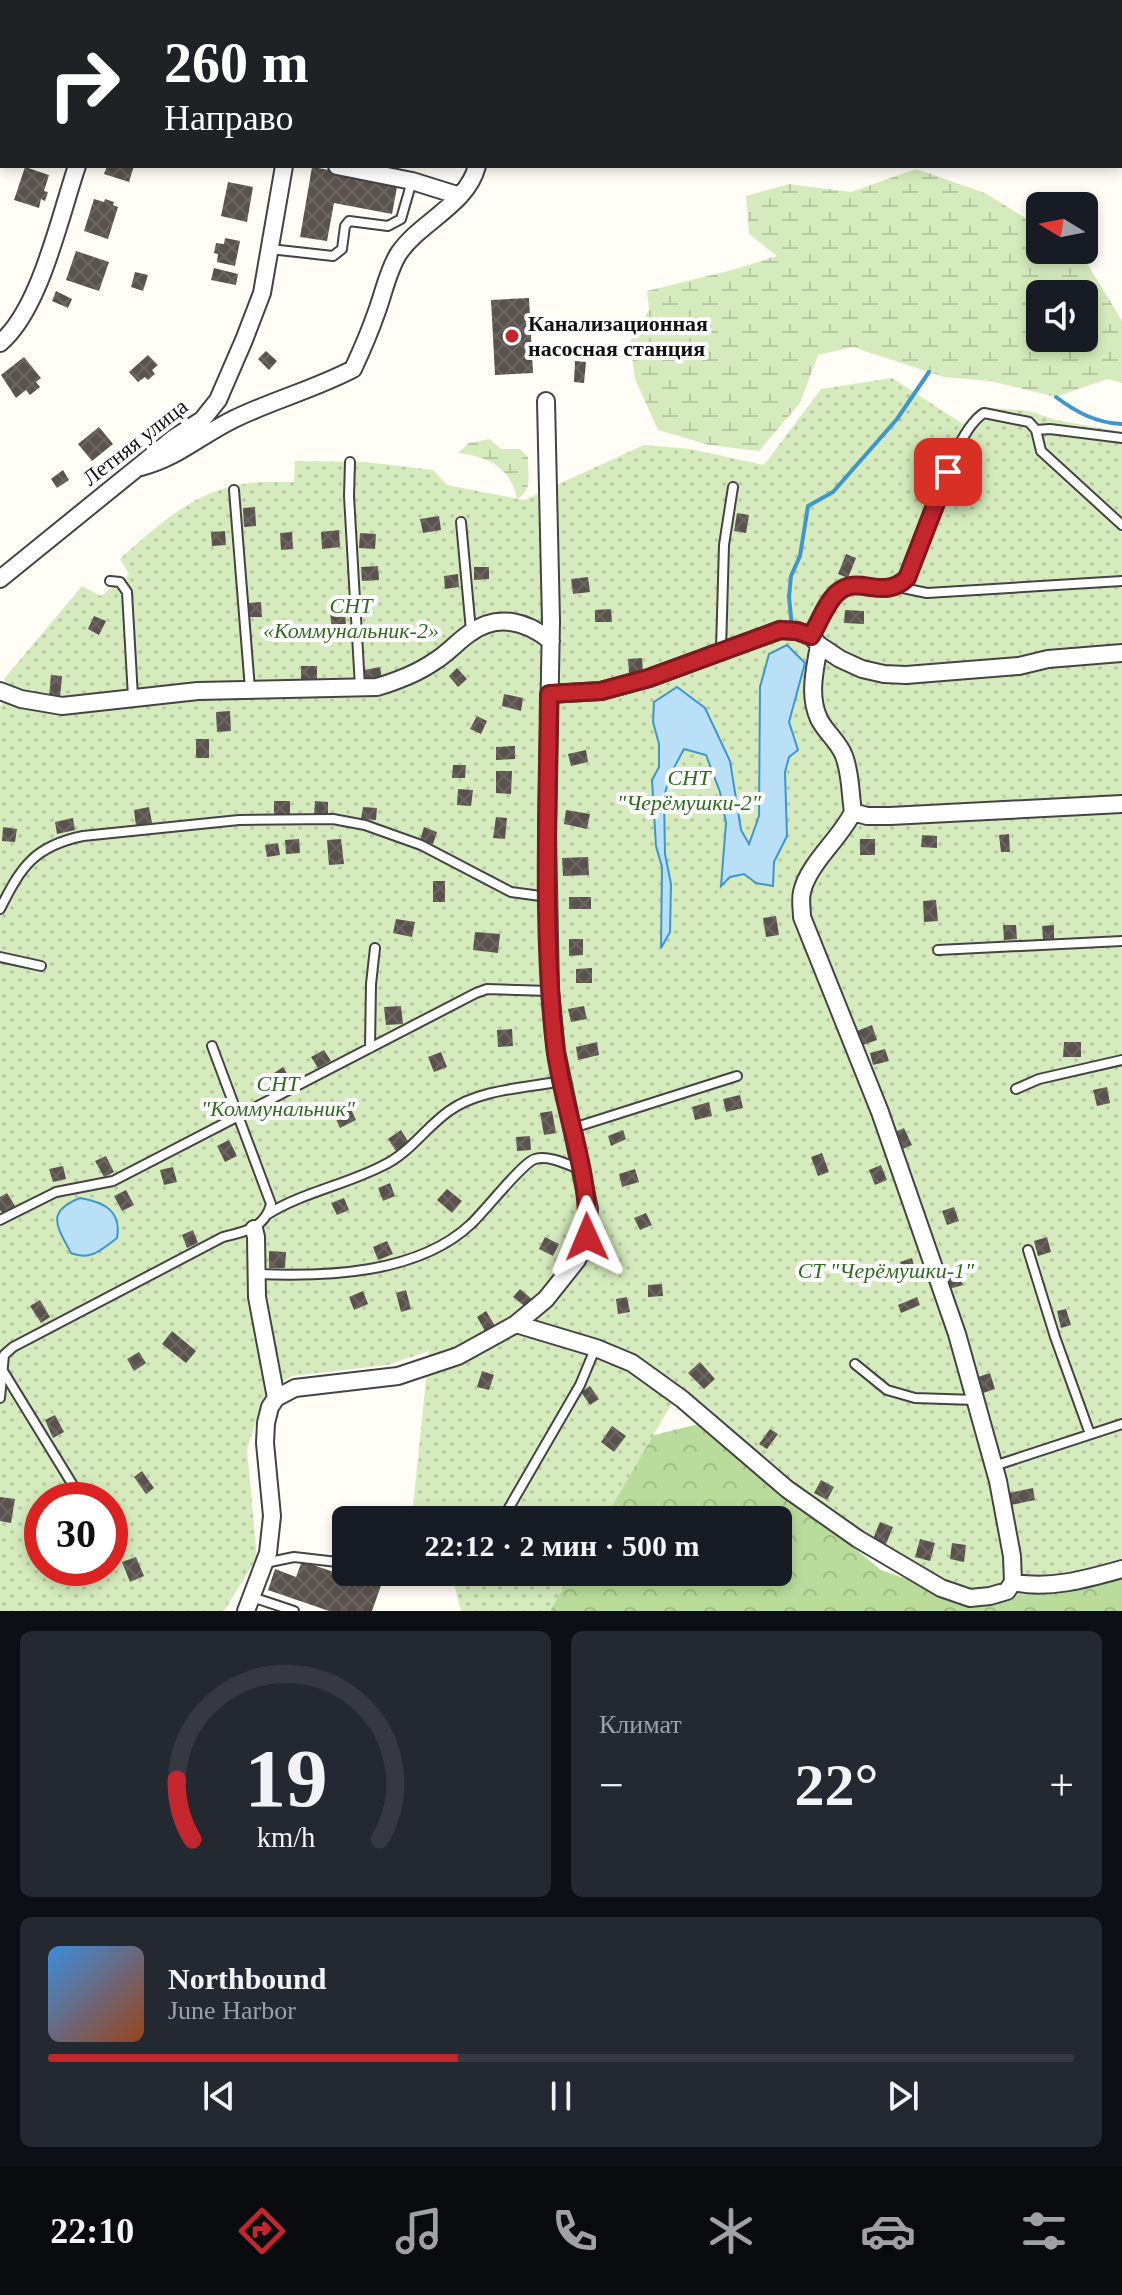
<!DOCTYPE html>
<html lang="ru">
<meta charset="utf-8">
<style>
:root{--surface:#171b24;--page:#242831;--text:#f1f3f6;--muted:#9ea1a6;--line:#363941;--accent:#c4262e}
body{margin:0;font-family:Georgia,serif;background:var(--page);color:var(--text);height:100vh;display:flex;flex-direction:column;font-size:30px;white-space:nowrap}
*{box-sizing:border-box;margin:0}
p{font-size:26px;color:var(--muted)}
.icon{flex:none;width:44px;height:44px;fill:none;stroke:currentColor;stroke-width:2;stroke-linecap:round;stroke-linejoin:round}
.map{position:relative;height:1611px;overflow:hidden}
.panel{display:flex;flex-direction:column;gap:20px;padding:20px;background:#0d0f14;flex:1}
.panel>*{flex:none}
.guide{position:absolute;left:0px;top:0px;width:1122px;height:168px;box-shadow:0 4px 12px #0003;background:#202124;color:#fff;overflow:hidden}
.needle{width:52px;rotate:280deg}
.fabs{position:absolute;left:1026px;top:192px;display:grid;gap:16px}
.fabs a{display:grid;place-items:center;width:72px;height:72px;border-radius:12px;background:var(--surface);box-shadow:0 4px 12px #0003;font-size:40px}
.speed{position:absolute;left:24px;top:1482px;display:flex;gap:16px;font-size:40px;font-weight:700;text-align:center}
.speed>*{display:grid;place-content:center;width:104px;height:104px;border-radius:50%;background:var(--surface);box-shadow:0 4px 12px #0003;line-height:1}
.speed .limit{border:12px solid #d22;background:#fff;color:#111}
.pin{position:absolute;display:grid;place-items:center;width:68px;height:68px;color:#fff;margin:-34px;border-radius:16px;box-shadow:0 4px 12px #0006}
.me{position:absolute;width:88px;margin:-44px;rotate:359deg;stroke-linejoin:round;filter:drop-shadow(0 0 6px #0008)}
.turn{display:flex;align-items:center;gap:28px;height:168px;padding:0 32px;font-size:36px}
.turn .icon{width:104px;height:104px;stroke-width:2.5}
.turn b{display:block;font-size:56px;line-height:68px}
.big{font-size:60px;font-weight:700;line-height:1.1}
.panel .widget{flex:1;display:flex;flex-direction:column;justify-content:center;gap:12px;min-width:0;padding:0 28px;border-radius:12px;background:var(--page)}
.panel .dial{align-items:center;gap:0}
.dial svg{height:208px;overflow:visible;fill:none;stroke:var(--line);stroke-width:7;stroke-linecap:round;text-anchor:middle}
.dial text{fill:var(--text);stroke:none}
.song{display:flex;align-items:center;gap:24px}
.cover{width:96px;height:96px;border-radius:12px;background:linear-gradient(135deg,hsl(210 70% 55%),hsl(20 70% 35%))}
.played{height:8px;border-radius:4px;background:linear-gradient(90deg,var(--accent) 40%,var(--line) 40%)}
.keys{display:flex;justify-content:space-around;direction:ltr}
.heat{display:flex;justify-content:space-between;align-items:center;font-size:44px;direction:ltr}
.panel .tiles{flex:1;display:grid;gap:20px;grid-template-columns:1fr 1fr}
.widget:last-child{grid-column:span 2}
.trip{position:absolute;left:332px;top:1506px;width:460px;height:80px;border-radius:12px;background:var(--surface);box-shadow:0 4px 12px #0003;font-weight:700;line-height:80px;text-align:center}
.tab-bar{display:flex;height:128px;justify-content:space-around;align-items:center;background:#090b0e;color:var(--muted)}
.tab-bar .icon{width:56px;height:56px}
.tab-bar .active{color:var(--accent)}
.tab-bar b{font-size:36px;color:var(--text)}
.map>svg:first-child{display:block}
</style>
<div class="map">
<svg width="1122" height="1611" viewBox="0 0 1122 1611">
<defs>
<pattern id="forest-crowns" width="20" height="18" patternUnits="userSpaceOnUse" patternTransform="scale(2)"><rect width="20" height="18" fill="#b9dc9c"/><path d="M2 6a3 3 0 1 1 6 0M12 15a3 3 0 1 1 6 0" fill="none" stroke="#9ebc85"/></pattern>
<pattern id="wetland-marsh" width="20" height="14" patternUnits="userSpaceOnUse" patternTransform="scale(2)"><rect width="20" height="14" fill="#d5ebbd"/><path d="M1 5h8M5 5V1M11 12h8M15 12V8" fill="none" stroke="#b6c8a1"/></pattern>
<pattern id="garden-dots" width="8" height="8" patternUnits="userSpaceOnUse" patternTransform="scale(2)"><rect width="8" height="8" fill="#d5ebbd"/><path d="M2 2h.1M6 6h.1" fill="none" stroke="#b6c8a1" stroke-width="1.8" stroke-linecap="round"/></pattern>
<pattern id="building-cross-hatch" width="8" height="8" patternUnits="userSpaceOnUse" patternTransform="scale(2)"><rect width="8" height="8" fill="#5a524d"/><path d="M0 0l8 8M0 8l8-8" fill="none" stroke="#6d6662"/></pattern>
</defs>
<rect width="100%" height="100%" fill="#fffdf5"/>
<!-- forest -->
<path fill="url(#forest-crowns)" d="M698,1424L807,1509L881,1570L961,1598L1122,1576V1611H518L555,1572H778V1520H559L565,1458Z"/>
<!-- wetland -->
<path fill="url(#wetland-marsh)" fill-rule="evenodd" d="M916,169L985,193L1040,227V250H1079L1122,321V383L1107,379L1056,397L990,381L944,377L853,347L818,355L800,403L759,451L709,445L658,430L635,379L630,342L649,310L647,291L736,269L777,256L749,234L746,196L789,184L851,192ZM1084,294V338H1040V294Z
M490,439L501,449H520L528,457C527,475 534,489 517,499C510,466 488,457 458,453L469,443Z"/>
<!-- garden -->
<path fill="url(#garden-dots)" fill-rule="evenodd" d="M892,378L963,424L980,407L1029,411L1056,420L1122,432V1576L1090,1586L965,1603L855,1543L681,1404L671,1405L604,1520H425L413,1506L429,1351L387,1365L292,1376L266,1392L247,1449L257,1558L224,1611H0V706L8,697L4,679L82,586L101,596L129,574L120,559C159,524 196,489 250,483C264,481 280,482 294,482L295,461L366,462L433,470L447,485L524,500L644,445L690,449L764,465L821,389ZM42,1500H110V1568H42Z
M451,1572H573L550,1611H461Z"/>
<!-- water -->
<path fill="#b9e0f7" stroke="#3f96cf" stroke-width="2" d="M787,645L805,663L789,722L798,750L789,757L785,772L787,836L774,862L773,886L756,883L744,874L730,877L721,886L726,823L720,792L706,755L684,749L670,775L664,797L665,854L671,884L670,932L661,948L662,867L656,846L652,780L659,767V744L653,722L654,702L677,687L705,708L730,761L741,830L749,844L759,816L760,687L769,654Z
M80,1198C104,1202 122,1211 117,1238C101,1250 91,1261 71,1253C57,1226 45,1212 80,1198Z"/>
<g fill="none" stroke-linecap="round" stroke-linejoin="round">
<!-- stream -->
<path stroke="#3f96cf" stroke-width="4" d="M1056,397C1076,412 1096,423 1122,424
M792,627L789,597L791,576L800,556L808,506L833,492L897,419L929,372"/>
</g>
<!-- building -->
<path fill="url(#building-cross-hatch)" d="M107,166H134L129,182L104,174Z
M25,167L49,175L44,191L48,192L45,201L41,199L39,208L14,200Z
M312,167L398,182L392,214L334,203L327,241L300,237Z
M228,182L253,187L247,222L221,216Z
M94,199L104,202L105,199L114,202L113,205L118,207L108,239L84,231Z
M225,238L240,241L235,266L217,262L218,254L214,253L216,243L224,244Z
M76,251L109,262L99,291L66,280Z
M214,268L238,274L236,285L211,280Z
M135,272L148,275L143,291L131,287Z
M56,291L72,299L68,308L52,301Z
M529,298L533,373L495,375L491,300Z
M266,351L277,361L269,370L258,359Z
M148,355L158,365L152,370L155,374L148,380L145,377L138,382L129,372Z
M24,357L41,378L36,382L40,387L30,395L26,390L16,398L1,375Z
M575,361L586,362L584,383L574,382Z
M99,427L113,444L92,461L78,444Z
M63,470L69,480L57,488L51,479Z
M255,507L256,526L244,527L243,508Z
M737,513L749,515L746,533L734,531Z
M439,516L441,530L423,533L420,519Z
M339,530L340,547L322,549L321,532Z
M225,531L226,545L212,546L211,532Z
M292,532L293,549L281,550L280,533Z
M360,533L376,534L375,549L359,548Z
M846,554L856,558L848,578L838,574Z
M378,566L379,580L362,581L361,567Z
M474,567H489V579L474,580Z
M458,574L459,587L445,589L444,576Z
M588,577L590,592L573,594L571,579Z
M261,602L262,617H250L248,603Z
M611,609L612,622H595V610Z
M845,610L864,611V624L844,623Z
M345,611L346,627L332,628L330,613Z
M94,616L106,621L99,635L88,629Z
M642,658L643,672L629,673L628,659Z
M301,666H317V682H301Z
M380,667L382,679L366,681L364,670Z
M457,668L467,679L458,687L449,676Z
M51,675L62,676L60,698L49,697Z
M504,694L523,698L521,711L502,706Z
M230,711L231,731L217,732L216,712Z
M477,716L487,721L481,734L470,729Z
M196,739H209V758H196Z
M515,746V759L496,760V747Z
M586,750L588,762L571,766L568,754Z
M453,765H466L465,778H452Z
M496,771H512L511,794L496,793Z
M458,789L473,790L471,806L457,805Z
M274,801H290V814L274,815Z
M315,801L328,802V814H314Z
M149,807L152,823L136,826L134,810Z
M363,807L377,808L376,820L361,819Z
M566,810L590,814L587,829L564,824Z
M496,817L507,818L505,839L493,838Z
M73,818L75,830L57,834L55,822Z
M3,827L17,829L15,842L2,841Z
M424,827L437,832L433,844L420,840Z
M1009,834L1010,852H1001L999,835Z
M922,835L937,836V848L921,847Z
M299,839L300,853L286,854L285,840Z
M341,839L344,864L329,865L327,840Z
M860,839H875V855H860Z
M278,843L280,855L267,857L265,845Z
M588,857L589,875L563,876L562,858Z
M433,881H445V902H433Z
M569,897H591V909H569Z
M936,900L938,921L924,922L923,901Z
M776,916L779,935L766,937L763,918Z
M396,919L415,922L412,937L393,933Z
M1003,925H1016L1017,939L1004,940Z
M1054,925V939H1043L1042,926Z
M475,932L500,934L498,953L473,950Z
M569,939H583V955L569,956Z
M592,968V983H576V969Z
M401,1006L403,1024L386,1025L384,1007Z
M584,1006L587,1019L571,1022L568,1009Z
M872,1025L877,1040L863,1045L857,1031Z
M512,1029L513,1046L498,1047L497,1030Z
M597,1042L599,1055L578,1060L576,1047Z
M1064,1042H1081V1057H1063Z
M885,1049L889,1061L873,1065L870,1053Z
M324,1050L331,1061L318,1068L311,1057Z
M441,1052L447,1067L434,1072L428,1057Z
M283,1067L292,1081L279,1089L271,1075Z
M1107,1087L1110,1103L1097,1106L1093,1090Z
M740,1095L743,1108L726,1112L723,1099Z
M709,1102L712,1116L695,1120L692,1107Z
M349,1105L356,1120L340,1128L333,1113Z
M552,1111L556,1133L544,1135L540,1113Z
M904,1128L912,1145L900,1150L893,1133Z
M401,1130L409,1143L396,1151L388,1139Z
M623,1130L626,1139L611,1146L608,1136Z
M530,1136L531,1150L517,1151L516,1137Z
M229,1140L237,1156L225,1162L217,1146Z
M822,1153L829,1172L818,1176L811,1157Z
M106,1156L114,1172L104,1177L95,1161Z
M881,1165L887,1180L875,1185L869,1170Z
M63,1166L66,1179L53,1182L49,1169Z
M173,1167L177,1182L164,1185L160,1170Z
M635,1169L639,1182L622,1187L619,1174Z
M390,1183L395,1196L383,1201L378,1188Z
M447,1189L462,1201L452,1213L437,1200Z
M126,1190L134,1205L122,1211L114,1196Z
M7,1193L15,1206L3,1214L0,1210V1197Z
M344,1198L349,1210L337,1215L331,1203Z
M954,1207L959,1221L947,1225L942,1211Z
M646,1213L652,1225L640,1230L634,1218Z
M193,1230L198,1243L187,1248L182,1235Z
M545,1237L559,1244L553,1256L539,1249Z
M1047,1237L1051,1252L1038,1256L1034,1241Z
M387,1241L393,1254L378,1260L373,1247Z
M269,1251L286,1252L285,1268H269Z
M912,1258L917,1276L905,1279L900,1262Z
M958,1271L963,1285L949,1289L945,1275Z
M662,1284L663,1296L648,1297V1285Z
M520,1289L533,1300L527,1308L513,1297Z
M406,1290L411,1309L401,1312L396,1293Z
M363,1291L368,1304L354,1310L349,1297Z
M627,1297L630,1312L618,1314L616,1299Z
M917,1297L920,1305L901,1313L898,1305Z
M40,1300L50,1317L41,1323L30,1306Z
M1066,1309L1071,1325L1061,1328L1057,1311Z
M486,1311L495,1326L485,1331L477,1317Z
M172,1331L196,1351L186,1363L162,1344Z
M139,1352L146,1363L134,1371L127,1359Z
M700,1362L715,1379L704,1389L688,1373Z
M482,1371L494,1375L489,1390L477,1387Z
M990,1373L995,1389L980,1394L975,1378Z
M590,1386L599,1399L590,1405L581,1392Z
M55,1415L64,1432L53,1438L45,1420Z
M612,1426L626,1436L614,1452L601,1442Z
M770,1429L778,1434L767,1449L759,1444Z
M142,1471L154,1488L146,1494L134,1477Z
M821,1480L834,1487L827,1500L814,1493Z
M1033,1488L1035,1500L1011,1505L1009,1493Z
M0,1497L15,1499L11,1523L0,1521Z
M880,1522L893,1527L886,1544L873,1539Z
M920,1539L935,1543L930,1561L915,1557Z
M952,1543L966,1545L964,1562L950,1559Z
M136,1557L144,1576L130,1582L122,1562Z
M302,1561L342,1575L346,1566V1572H360L383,1580L372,1611H329L268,1590L275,1569L296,1577Z"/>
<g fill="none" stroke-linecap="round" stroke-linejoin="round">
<defs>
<path id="service" d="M270,249L333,256L342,249L345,226L349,221L388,226L401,219L412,181
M1036,430L1050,429L1122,438
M350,462L349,496L360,687
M234,490L250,689
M461,522L471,631
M110,581L120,582L127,592L133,697
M898,587L927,593L1122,581
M811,636C819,623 826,602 837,593C859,573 882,602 907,578C924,541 952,432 984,413L1029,422L1036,430L1041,451L1122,525
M721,650L724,545L733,487
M0,909C21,867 34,846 83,836L239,820L333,819L365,825L421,845L511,892L548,897
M938,950L1122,941
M0,957L41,966
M370,1048L371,984L375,948
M1016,1089L1039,1079L1122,1060
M573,1128L737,1076
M268,1214C304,1192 345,1185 382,1166C409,1154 425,1128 449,1111C479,1089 526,1088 562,1081
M0,1220L56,1192L113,1181L476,993L487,989L550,991
M1028,1250L1055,1337L1090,1434
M257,1274C326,1277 418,1274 471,1224C485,1211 523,1162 535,1159C550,1155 568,1165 582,1170
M855,1364L887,1390L915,1398L975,1400
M3,1371L82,1500
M0,1398L4,1355L13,1347L223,1237C245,1232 265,1228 271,1204L212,1046
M994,1466L1122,1424
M502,1520L580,1385L595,1349
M265,1563L294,1557L346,1563
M252,1597L294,1611"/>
<path id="minor" d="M474,0L479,2
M512,2L513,0
M337,166L412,181L460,196
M0,343C40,310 60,216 77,166
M141,467C177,458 201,435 234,419C273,400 315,389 353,369C362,350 370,331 377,311C384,292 388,270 399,253C421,221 467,205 477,166
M0,579L174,438L202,420L218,400L244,340L262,293L284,166
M819,645C815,670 808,695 819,719C826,733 839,742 844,756C851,774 850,793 853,812L867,816H890L1122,804
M0,691L21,699L62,706L198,691L377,687C397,681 418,673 435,661C448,653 458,641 470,633C498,613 526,621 551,641
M549,694L601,691L649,678L780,630L797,631L811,636L819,645L840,659L862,669L884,674L906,675L1019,666L1048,659L1122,653
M254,1229L256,1237L257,1297L276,1398
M516,1324L596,1348L632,1363L682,1399L787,1489L858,1539L941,1588L970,1598L990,1596L1007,1591L1013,1582L1012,1556L998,1481L957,1334L880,1112L802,917C802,909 800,900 802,892C808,864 840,839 853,812
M1013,1582C1048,1590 1087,1579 1122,1569
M246,1611L268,1553L272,1516L265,1443L266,1423L270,1407L276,1398L295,1388L398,1376L458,1356L516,1324L546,1299L577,1260L587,1237L589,1209L556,1051L550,991L547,834L551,621L546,401"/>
</defs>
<!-- service casing -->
<use href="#service" stroke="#444" stroke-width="12"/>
<!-- minor casing -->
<use href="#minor" stroke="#444" stroke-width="20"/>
<!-- service -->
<use href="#service" stroke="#fff" stroke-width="8"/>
<!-- minor -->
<use href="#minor" stroke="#fff" stroke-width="16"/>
</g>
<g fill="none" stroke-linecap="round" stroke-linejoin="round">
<defs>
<path id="route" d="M587,1237C591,1172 563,1111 555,1046C542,930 548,812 549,694L601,691L649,678L780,630L797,631L811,636C819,623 826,603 837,593C859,573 882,602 907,578L948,472"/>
</defs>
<!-- route casing -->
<use href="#route" stroke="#7f191e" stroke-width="20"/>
<!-- route -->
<use href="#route" stroke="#c4262e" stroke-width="14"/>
</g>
<!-- markers -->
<circle fill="#c4262e" stroke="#fff" stroke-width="3" cx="512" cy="336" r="8"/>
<g text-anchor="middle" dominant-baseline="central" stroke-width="8" stroke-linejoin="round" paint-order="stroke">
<!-- poi labels -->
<g font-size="22" font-weight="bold" fill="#111" stroke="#fff" text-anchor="start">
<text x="528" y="323">Канализационная<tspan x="528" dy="25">насосная станция</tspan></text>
</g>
<!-- street labels -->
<g font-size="22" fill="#111" stroke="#fff">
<text transform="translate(135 442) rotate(-38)">Летняя улица</text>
</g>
<!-- park labels -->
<g font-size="22" font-style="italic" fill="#2f6b1f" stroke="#fff">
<text x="351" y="605">СНТ<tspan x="351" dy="25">«Коммунальник-2»</tspan></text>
<text x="689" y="777">СНТ<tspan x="689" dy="25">"Черёмушки-2"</tspan></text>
<text x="278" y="1083">СНТ<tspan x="278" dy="25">"Коммунальник"</tspan></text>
<text x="886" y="1270">СТ "Черёмушки-1"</text>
</g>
</g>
</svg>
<div class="fabs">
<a><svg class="needle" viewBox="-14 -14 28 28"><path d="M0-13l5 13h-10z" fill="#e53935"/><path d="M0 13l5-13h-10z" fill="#9ea1a6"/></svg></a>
<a><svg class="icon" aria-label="sound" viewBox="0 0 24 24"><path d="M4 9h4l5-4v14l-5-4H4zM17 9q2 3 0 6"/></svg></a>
</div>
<div class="speed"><div class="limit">30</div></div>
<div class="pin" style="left:948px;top:472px;background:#d93025"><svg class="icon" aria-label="arrive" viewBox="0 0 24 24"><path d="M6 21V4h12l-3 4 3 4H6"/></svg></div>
<svg class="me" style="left:587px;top:1237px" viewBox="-20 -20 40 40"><path d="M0-17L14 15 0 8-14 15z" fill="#c4262e" stroke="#fff" stroke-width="4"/></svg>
<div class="trip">22:12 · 2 мин · 500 m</div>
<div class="guide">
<div class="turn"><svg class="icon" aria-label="right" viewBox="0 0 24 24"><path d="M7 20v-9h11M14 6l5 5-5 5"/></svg><div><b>260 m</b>Направо</div></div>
</div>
</div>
<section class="panel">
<div class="tiles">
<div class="widget dial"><svg viewBox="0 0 100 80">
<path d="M14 69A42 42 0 1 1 86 69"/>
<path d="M14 69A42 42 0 0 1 8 46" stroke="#c4262e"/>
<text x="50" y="56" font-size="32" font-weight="700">19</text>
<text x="50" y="72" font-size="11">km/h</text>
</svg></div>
<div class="widget"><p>Климат</p>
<div class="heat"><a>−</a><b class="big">22°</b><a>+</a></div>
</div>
<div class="widget">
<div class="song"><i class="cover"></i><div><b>Northbound</b><p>June Harbor</p></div></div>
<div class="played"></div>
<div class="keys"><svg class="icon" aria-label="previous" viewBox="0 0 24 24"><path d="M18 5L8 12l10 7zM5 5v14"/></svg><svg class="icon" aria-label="pause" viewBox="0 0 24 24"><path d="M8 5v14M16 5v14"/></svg><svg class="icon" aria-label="next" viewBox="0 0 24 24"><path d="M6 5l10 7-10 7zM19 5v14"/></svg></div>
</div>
</div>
</section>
<nav class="tab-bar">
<b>22:10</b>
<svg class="icon active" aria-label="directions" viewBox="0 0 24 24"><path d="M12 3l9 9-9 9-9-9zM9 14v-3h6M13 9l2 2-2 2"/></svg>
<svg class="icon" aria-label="music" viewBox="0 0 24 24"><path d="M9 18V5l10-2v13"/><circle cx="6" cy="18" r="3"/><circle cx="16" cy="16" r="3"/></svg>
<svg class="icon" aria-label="phone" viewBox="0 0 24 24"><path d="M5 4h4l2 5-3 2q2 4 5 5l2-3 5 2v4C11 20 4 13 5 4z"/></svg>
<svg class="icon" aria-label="climate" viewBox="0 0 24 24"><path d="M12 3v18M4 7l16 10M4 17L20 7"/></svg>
<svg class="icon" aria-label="car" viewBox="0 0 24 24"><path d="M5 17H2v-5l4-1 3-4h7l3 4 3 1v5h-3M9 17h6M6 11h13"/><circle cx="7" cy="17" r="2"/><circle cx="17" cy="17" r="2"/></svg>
<svg class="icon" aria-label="filters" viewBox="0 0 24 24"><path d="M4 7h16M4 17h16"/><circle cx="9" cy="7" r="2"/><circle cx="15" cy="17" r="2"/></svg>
</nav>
